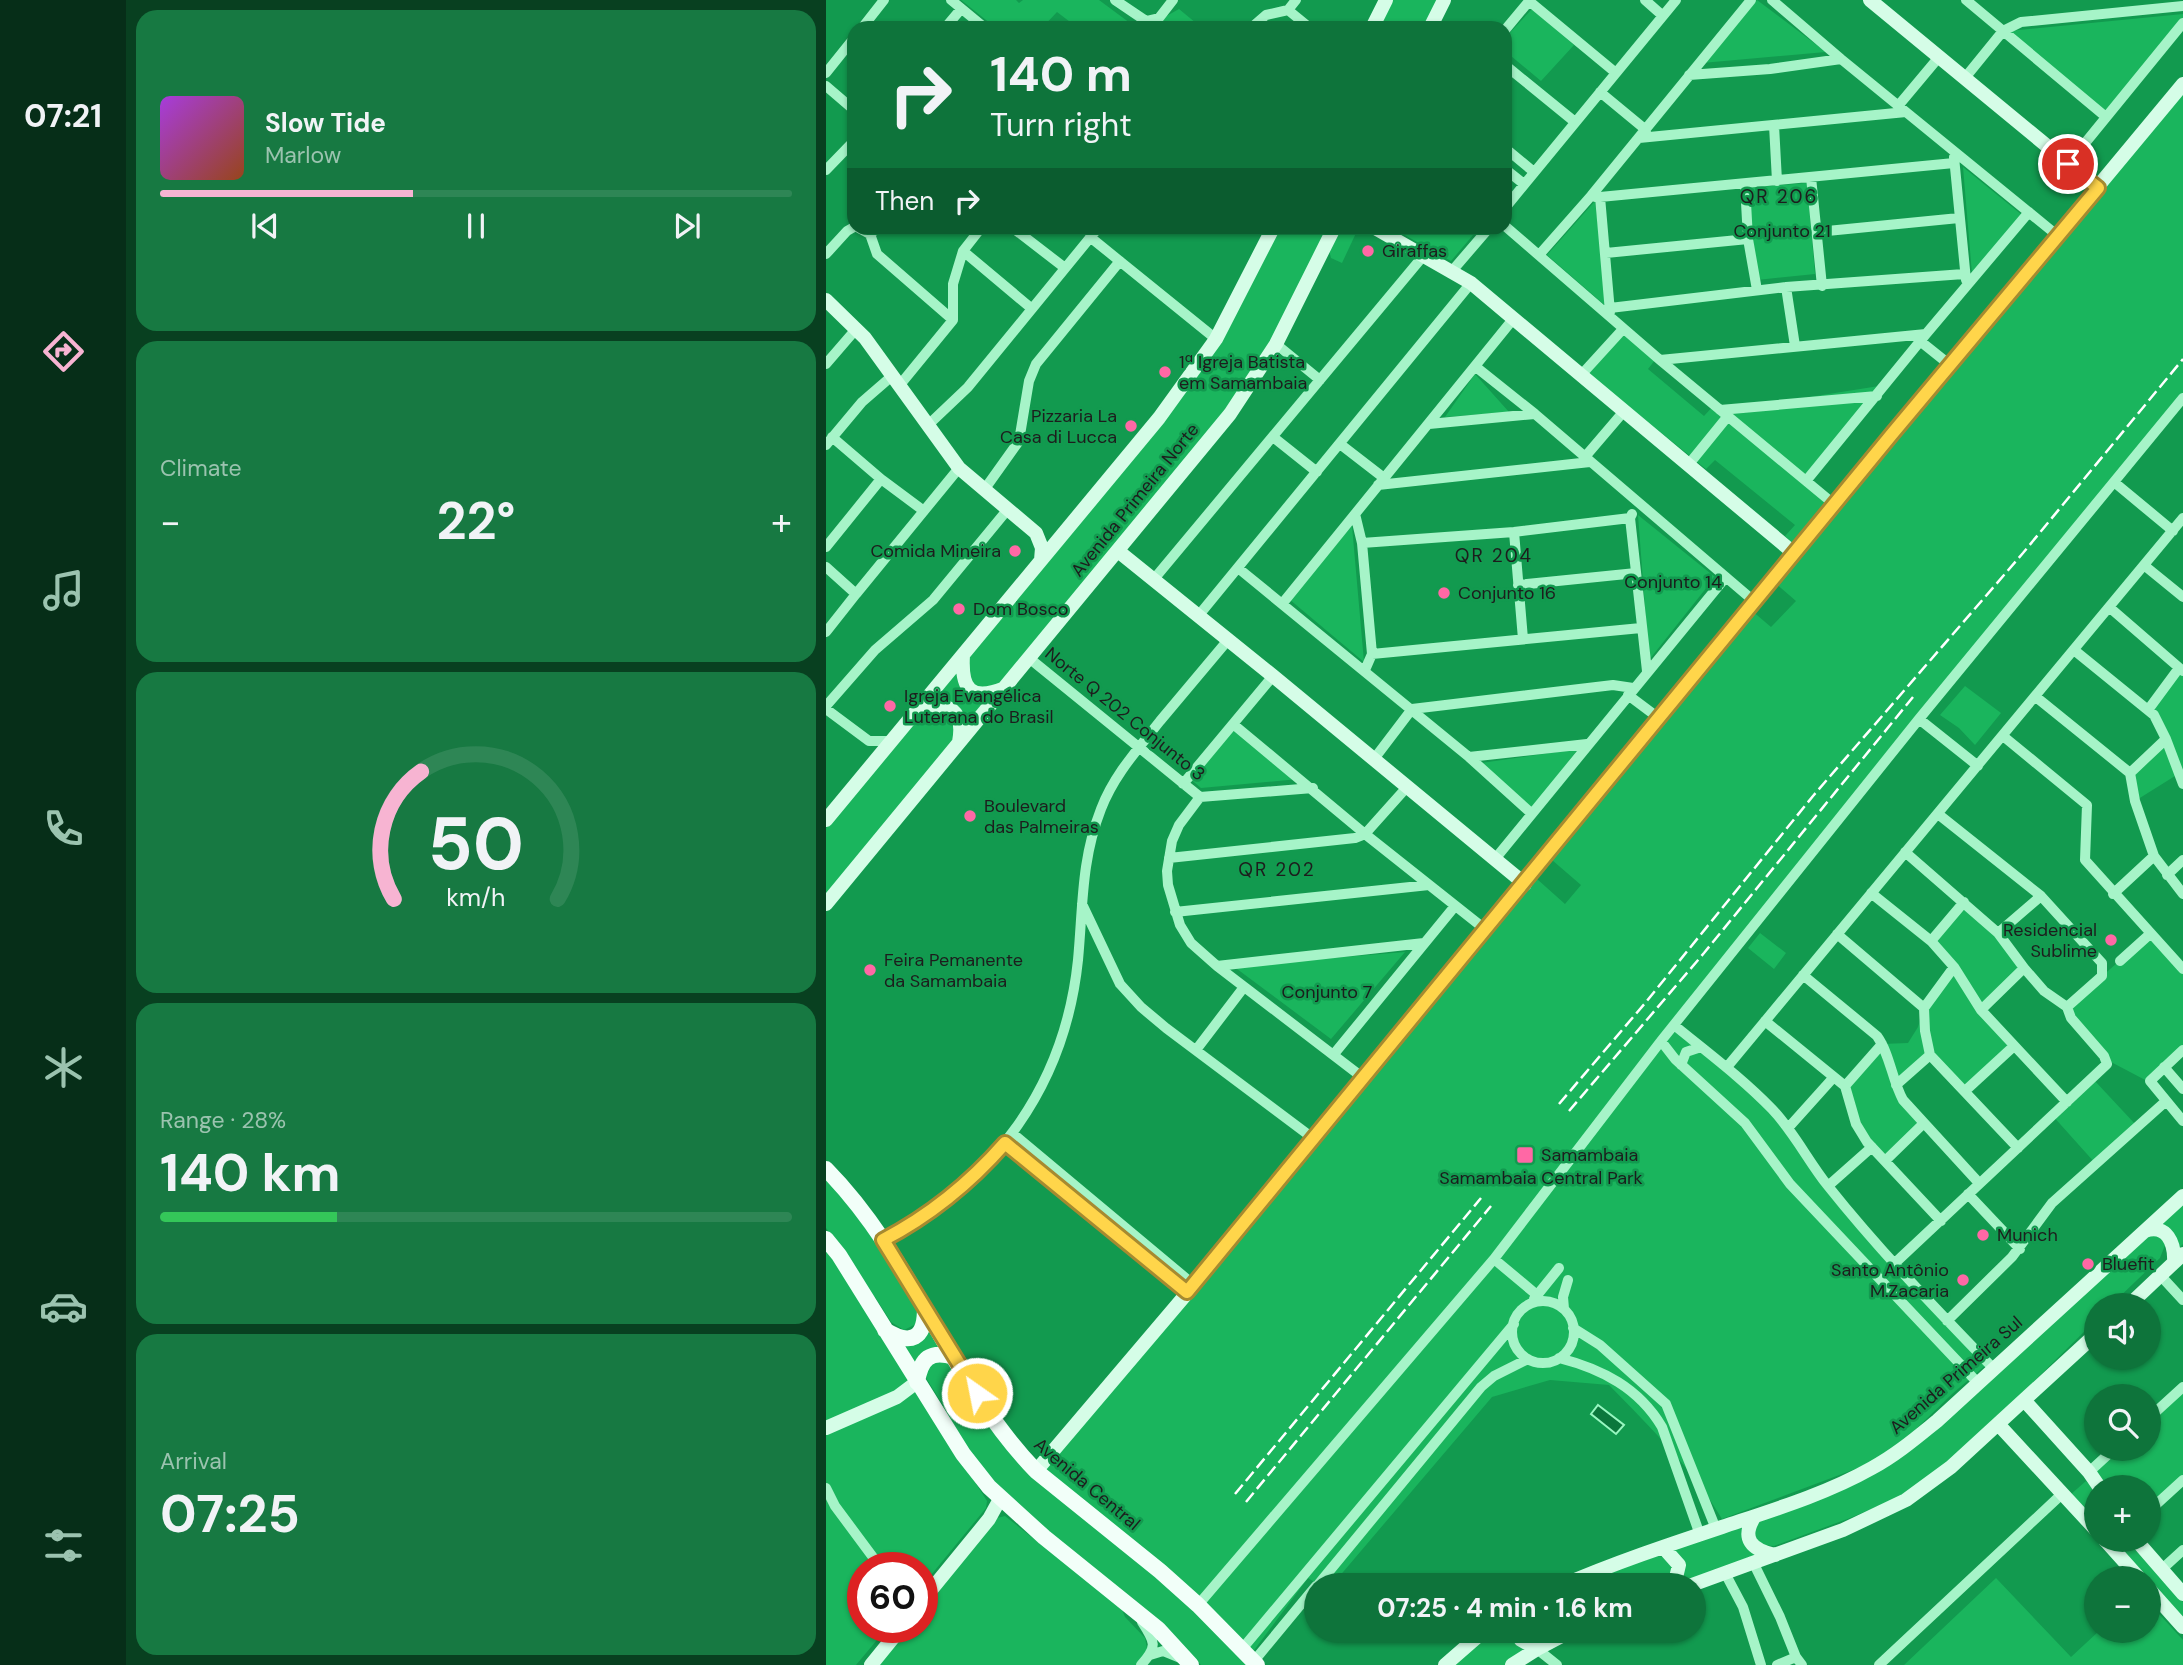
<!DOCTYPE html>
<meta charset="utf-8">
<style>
:root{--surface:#0e743b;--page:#177942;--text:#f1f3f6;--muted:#9bc3af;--line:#2e8655;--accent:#f7b4d2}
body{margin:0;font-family:"DM Sans",sans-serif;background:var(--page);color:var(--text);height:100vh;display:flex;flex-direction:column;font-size:26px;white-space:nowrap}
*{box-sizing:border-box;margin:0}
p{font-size:23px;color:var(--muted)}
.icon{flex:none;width:38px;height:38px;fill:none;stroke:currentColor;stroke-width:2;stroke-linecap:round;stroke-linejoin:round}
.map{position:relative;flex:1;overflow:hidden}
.panel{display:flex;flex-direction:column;gap:10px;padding:10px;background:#084020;width:700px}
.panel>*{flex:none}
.top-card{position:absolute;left:21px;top:21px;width:665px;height:214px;border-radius:21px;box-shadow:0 2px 5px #0004;background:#0e743b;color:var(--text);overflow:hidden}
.fabs{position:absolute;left:1258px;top:1293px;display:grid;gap:14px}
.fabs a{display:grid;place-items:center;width:77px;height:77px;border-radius:50%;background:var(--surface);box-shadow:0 2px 5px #0004;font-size:35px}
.speed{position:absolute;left:21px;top:1552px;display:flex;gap:14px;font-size:35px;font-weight:700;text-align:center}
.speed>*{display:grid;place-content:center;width:91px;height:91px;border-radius:50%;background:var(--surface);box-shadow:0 2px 5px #0004;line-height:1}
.speed .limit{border:10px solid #d22;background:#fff;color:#111}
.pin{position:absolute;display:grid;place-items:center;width:60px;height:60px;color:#fff;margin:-30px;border:4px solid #fff;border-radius:50%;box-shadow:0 2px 7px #0007}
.me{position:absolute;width:77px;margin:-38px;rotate:327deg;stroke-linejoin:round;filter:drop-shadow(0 0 5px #0008)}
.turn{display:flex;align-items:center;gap:24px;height:147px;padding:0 28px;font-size:32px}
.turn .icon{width:91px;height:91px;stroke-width:2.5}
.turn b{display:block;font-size:49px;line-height:60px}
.then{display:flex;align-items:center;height:66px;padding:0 28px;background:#0003;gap:14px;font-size:26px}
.big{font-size:52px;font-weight:700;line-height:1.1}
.panel .widget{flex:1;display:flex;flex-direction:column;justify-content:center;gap:10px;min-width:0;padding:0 24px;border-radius:21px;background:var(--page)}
.panel .dial{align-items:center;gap:0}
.dial svg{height:182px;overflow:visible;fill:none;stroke:var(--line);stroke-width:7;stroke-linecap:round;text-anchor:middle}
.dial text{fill:var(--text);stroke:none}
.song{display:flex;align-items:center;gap:21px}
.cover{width:84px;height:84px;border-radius:10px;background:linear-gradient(135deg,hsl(280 70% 55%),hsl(20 70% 35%))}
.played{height:7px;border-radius:4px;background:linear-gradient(90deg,var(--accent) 40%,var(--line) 40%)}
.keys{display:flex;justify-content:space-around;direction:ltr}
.heat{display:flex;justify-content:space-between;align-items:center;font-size:38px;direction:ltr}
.charge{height:10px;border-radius:5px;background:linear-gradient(90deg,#34c759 28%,var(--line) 0)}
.trip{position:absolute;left:478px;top:1573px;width:402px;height:70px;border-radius:35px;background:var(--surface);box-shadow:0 2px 5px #0004;font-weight:700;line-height:70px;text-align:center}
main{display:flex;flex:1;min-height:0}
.tabs{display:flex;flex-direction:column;width:126px;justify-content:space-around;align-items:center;background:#062e18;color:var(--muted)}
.tabs .icon{width:49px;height:49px}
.tabs .on{color:var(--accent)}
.tabs b{font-size:32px;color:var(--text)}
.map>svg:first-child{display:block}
</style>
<main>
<nav class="tabs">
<b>07:21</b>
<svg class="icon on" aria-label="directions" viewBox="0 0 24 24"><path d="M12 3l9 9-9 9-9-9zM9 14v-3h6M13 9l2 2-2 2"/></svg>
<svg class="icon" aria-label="music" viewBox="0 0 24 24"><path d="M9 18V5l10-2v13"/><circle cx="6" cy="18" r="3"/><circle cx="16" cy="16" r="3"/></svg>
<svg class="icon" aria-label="phone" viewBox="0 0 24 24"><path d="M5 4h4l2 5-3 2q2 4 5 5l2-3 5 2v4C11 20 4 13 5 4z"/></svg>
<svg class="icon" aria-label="climate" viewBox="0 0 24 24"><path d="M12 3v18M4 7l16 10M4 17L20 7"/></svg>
<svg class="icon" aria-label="car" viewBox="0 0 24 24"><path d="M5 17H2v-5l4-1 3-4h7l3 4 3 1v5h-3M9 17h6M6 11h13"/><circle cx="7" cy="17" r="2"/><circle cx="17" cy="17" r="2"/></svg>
<svg class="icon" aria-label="filters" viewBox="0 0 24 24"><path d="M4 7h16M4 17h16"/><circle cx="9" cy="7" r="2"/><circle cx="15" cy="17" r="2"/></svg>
</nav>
<section class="panel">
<div class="widget">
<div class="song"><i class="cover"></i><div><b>Slow Tide</b><p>Marlow</p></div></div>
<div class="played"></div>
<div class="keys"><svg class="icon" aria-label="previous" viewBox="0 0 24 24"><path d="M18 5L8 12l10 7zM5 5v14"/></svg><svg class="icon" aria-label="pause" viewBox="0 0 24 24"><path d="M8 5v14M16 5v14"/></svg><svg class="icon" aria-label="next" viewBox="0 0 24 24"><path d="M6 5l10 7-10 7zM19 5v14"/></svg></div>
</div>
<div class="widget"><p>Climate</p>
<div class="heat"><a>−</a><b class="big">22°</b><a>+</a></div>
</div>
<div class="widget dial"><svg viewBox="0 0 100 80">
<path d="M14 69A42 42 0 1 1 86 69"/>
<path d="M14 69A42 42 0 0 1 26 13" stroke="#f7b4d2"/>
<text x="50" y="56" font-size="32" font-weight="700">50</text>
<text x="50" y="72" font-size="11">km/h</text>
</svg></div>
<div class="widget"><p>Range · 28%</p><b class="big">140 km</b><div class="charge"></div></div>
<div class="widget"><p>Arrival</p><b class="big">07:25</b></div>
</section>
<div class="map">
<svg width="1357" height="1665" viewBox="0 0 1357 1665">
<rect width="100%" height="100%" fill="#129a4f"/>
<!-- green -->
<path fill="#1ab55d" d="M135,0H190L193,3L197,0H273L304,23L321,27L353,9L376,28H252L231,12L216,28H170Z
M558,0H615L601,28H545Z
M931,0L1000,52L876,63Z
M706,9L748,45L715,81L679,51V38Z
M1357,14V19L1281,112L1183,31Z
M1357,89V398L848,1025L931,1094L979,1154L1160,1365L1126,1394L1089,1430L1048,1462L896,1519C867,1469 823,1426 783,1385L724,1380L666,1397L506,1585H493L482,1578L426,1653L217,1470L525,1089L711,879L739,904L755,885L726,860L925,610L945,627L970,601L948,582Z
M1137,167L1196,215L1146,274Z
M981,183L989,274L931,280L922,188Z
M769,201L782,308L721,255Z
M447,228H503L450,338L369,451L0,898V828L335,421Z
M519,228H526L531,231L516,263L505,258L503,250L513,231Z
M566,228H653L625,261Z
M800,326L833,355L822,369L878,416L890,403L900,411L864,456L760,372Z
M649,374L683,412L619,417Z
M1053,386L980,474L1007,500L969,545L959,536L969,525L889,460L880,469L865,457L901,410Z
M812,515L889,577L823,660Z
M526,526L538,662L463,599Z
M1357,671V771L1309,801L1304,773L1340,739L1322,710Z
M1139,686L1175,713L1149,745L1133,728L1114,715Z
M408,726L473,779L375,788L362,777Z
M752,749L705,810L655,763Z
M1138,902L1198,968L1155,1009L1188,1046L1139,1091L1104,1055L1069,1084L1098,1123L1059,1161L1041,1142L1019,1086L1056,1044L1082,1043L1092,1027L1098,1008L1128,967L1105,941Z
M934,933L960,953L948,969L922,948Z
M1324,934L1357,969V1050L1323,1082L1285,1062L1241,1007Z
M579,952L505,1039L407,966Z
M1268,1080L1310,1125L1269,1163L1226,1115Z
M0,1173L71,1272V1279L94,1315L90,1324L78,1330L65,1322L49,1297L44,1295L21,1256L0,1228Z
M1357,1200V1244L1353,1248L1329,1226Z
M1323,1234L1335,1237L1339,1245L1334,1258L1285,1305L1270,1306V1320L1195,1394L1116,1467L1071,1498L1024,1518L948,1546L934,1545L925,1536V1525L1053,1468Z
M0,1248L161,1501L160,1508L96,1586V1568H37V1628H61L30,1665H0Z
M102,1324L118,1351L88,1370L73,1344Z
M120,1360L142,1395L285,1534L427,1665H375C317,1602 243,1556 180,1497C158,1475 135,1442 119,1415L120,1410L97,1373L99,1365Z
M1357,1384V1480L1323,1511V1488L1272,1487L1261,1473L1287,1449H1323V1416Z
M1260,1481L1270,1491V1525L1244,1495Z
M179,1516L295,1607L299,1617L319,1638L323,1659L319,1665H45L76,1628H96V1604L171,1518Z
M921,1521L933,1557L856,1583L858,1574L845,1548Z
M1284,1540H1300L1357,1602V1620L1323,1582V1578H1319Z
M832,1556L840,1558L847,1569L844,1576L833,1585L744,1586Z
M1170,1578L1245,1657L1273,1631H1323V1603L1357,1640V1665H1078Z
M664,1631H687L702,1646L680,1665H624Z"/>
<!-- water -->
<path fill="#0b773c" stroke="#97f7c0" stroke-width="2" d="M772,1405L798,1425L790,1434L765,1414Z"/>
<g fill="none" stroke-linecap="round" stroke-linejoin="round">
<!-- street -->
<path stroke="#a6f4c8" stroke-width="10" d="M125,0L159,28
M289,0L320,21L333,18L347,0
M470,0L462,10L484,28
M819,0L837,16
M946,0L1015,59L1232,236
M1140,0L1280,117
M703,1L790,73
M36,28L58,0
M119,28L135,9
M425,28L440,15L462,10
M679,30L704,0
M679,65L749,122
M0,73L28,38
M863,75L944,69L1015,59
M1138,79L1177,31L1195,22L1357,6
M0,86L28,110
M774,92L820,130
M1072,106L1113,57
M948,125L951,181
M813,138L1080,112
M679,148L708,172
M1128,157L1140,280
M1242,164L1357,23
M679,169L698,184
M0,170L28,141
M985,177L996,286
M919,184L922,239L931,290
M769,197H774L784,312
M774,197L1128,163
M679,208L850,0
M679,226L834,360L1009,505
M33,228L44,234L52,228
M187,228L239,268
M991,232L1133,218
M44,234L51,254L127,320
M264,237L390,339
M137,251L205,308
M780,253L922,239
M0,254L21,231L28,227
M713,255L765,196L925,0
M626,271L663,228
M960,287L969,346
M784,308L960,287L1138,274
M1094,341L1124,365
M450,344L494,380
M834,360L1100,334
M0,364L31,328
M650,367L709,414L929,602
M756,374L797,329
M73,386L127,320V284L137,251L155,228
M894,410L1051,396
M603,424L709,414
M102,425L142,387L272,228
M6,437L55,479L98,511
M447,437L491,472
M514,444L558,478
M0,445L36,402L66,376
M758,458L799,410
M863,464L902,416
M980,481L1100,334L1203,212
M1288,482L1347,531
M552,485L764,462
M158,490L193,441L203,381L210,364L294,261
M529,514L536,543L546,654
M806,514L804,518L821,671
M688,532L697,639
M536,543L688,532L804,518
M0,547L55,479
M1319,566L1357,597
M0,567L30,594L133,468
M412,568L643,757L761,744
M328,579L598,255
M692,585L810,573
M456,604L688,318
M1283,607L1357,671
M373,615L645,283
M0,632L30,594
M1248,650L1328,715L1340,739L1357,784
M203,658L374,797L353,825L346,841L341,871L342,885L354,925L365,943L391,966L536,1077
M539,670L546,654L815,628
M802,695L834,719
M1210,697L1304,773L1309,801L1328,856L1357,894
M0,706L49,650L107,600L182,509
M0,709L43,741H66
M1322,710L1353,668
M1093,719L1152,766
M407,724L539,834L660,930
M1177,736L1261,805L1259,860L1357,969
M643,757L706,814
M548,759L586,709L787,685L807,688
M1304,773L1340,739
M357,784L447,676
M374,797L487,788
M1112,814L1215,896L1276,963V976L1241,1007
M343,858L529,838L539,834L581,787
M669,859L899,578
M1341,875L1357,860
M1045,893L1105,941L1128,967L1155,1010L1241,1102
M1287,894L1328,856
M256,904L294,984L315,1007L340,1028L488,1139
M349,912L603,885
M1172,933L1215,896
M1011,934L1098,1008L1099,1031L1104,1055L1192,1148
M1105,941L1138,902
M1294,961L1324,934
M391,966L598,943
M977,975L1051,1036C1064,1054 1066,1080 1077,1100L1153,1183
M1098,1008L1128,967
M1155,1010L1198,968
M939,1021L1019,1086L1030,1124L1041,1142L1115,1221
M848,1025C881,1052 916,1078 946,1109C968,1132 982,1161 1002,1186C1053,1250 1111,1310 1168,1369
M835,1041L849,1059L919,1123L964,1184L1152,1383
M370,1050L418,987
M1357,1050L1324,1081L1357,1121
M508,1054L629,906
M855,1065L860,1052L875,1047
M901,1067L1357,518
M1338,1067L1357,1089
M1070,1085L1104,1055
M1019,1086L1056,1044
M1139,1091L1188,1046
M963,1127L1007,1078
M186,1133L368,1285
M179,1143L361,1292
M1059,1161L1098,1123
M1002,1186L1046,1147
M1142,1194L1194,1249
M57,1239C169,1183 239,1085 252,960C257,907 255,860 275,809C288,775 312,749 334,721C357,694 379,667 402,640
M668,1259L711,1295
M1069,1263L1281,1064L1278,1056L1245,1018L1241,1007L1218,991L1198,968L1172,933L1079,852
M1334,1275L1357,1300
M708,1299L733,1268
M686 1332a31 31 0 1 1 62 0a31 31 0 1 1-62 0Z
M738,1309L737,1297L742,1280
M1121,1321L1186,1257L1226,1203L1339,1102
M747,1328L774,1345L840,1404L890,1529
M733,1358C776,1369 813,1388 836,1427L874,1535
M1323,1418L1357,1387
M1263,1472L1288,1449
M0,1488L9,1506L55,1568
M1323,1511L1357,1480
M927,1562L954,1617L970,1657L976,1665
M1335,1570L1357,1550
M899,1573L917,1607L935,1665
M491,1586L655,1387L668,1376L702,1359
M372,1605L668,1259L835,1041L1093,719L1357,398
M416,1649L688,1324
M711,1649L731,1665
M324,1655L337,1651L354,1658
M428,1661L490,1586
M315,1665C332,1646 329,1642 316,1622
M951,1665L970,1657
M1053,1665L1237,1493"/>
<!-- secondary -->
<path stroke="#d5fde7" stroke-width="14" d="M1044,0L1272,188
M546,28L560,0
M604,28L618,0
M549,228L645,283L969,554
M0,300L39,338L133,468L210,533L216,548L215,560
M292,551L447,676L699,884
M137,655C135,689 144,702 179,688
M93,708C123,701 139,710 133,742
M0,820L333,418L390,339L447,228
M0,904L404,414L450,344L508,228
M1319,1231C1341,1223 1349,1244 1348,1262
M1302,1306L1357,1254
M1198,1400L1263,1472L1274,1488
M1172,1424L1270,1530
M0,1428L71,1397L91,1382
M210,1471L368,1285L1066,434L1357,84
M929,1516C914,1539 926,1550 949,1555
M1279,1540L1313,1578
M1310,1540L1357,1594
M837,1547L853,1565L848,1586
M735,1586C788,1563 842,1545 896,1527C947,1510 1000,1494 1046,1468C1070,1455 1090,1438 1111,1421L1357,1196
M863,1586L1017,1530L1080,1500L1125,1467L1270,1334
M1323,1589L1357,1627
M96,1601L163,1519L174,1499
M690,1631L695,1640L711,1649
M45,1665L75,1628
M619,1665L658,1631
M686,1665L711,1649L745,1631"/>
<!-- primary -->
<path stroke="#f2fff9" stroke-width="16" d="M0,1169C87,1257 124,1382 210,1471L334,1571L372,1605L431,1665
M0,1239L13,1255L137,1454L163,1487L218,1537L332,1629L365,1665
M59,1330C85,1346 99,1339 99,1308
M91,1382C95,1358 104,1350 128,1357"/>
<!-- rail -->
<path stroke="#fff" stroke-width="2.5" stroke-dasharray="12 5" stroke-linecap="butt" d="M733,1104L820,1002L987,796L1197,553L1357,359
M743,1111L878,953L1087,697
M409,1494L655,1198
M420,1502L665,1206"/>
</g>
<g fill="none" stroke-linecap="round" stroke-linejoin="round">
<defs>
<path id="route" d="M151,1393L57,1240C105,1215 144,1183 179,1143L361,1292L1066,434L1272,188L1242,164"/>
</defs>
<!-- route casing -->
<use href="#route" stroke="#a68a30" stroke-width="18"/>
<!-- route -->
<use href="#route" stroke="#ffd54a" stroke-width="12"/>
</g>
<!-- markers -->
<g fill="#ff68a5" stroke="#129a4f" stroke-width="2.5">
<circle cx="542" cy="251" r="7"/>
<circle cx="339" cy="372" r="7"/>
<circle cx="305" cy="426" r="7"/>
<circle cx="189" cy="551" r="7"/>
<circle cx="618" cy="593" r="7"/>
<circle cx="133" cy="609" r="7"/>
<circle cx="64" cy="706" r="7"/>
<circle cx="144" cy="816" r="7"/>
<circle cx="1285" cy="940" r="7"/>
<circle cx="44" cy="970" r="7"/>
<rect x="690" y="1146" width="18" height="18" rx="3.5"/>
<circle cx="1157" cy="1235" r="7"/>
<circle cx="1262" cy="1264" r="7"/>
<circle cx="1137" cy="1280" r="7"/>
</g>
<g text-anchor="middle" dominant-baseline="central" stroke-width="5" stroke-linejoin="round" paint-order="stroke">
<!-- park labels -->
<g font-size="18" fill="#1a1d1c" stroke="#129a4f">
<text x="956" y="231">Conjunto 21</text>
<text x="847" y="582">Conjunto 14</text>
<text x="501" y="992">Conjunto 7</text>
<text x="715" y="1178">Samambaia Central Park</text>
</g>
<!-- poi labels -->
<g font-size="18" fill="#1d1d1d" stroke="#129a4f" text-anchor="start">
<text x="556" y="251">Giraffas</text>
<text x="353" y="362">1ª Igreja Batista<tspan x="353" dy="21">em Samambaia</tspan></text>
<text x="291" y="416" text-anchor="end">Pizzaria La<tspan x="291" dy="21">Casa di Lucca</tspan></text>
<text x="175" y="551" text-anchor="end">Comida Mineira</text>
<text x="632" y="593">Conjunto 16</text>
<text x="147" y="609">Dom Bosco</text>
<text x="78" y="696">Igreja Evangélica<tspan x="78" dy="21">Luterana do Brasil</tspan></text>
<text x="158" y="806">Boulevard<tspan x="158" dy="21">das Palmeiras</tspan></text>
<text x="1271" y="930" text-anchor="end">Residencial<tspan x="1271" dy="21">Sublime</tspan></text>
<text x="58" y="960">Feira Pemanente<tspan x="58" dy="21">da Samambaia</tspan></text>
<text x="715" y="1155">Samambaia</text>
<text x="1171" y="1235">Munich</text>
<text x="1276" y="1264">Bluefit</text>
<text x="1123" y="1270" text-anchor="end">Santo Antônio<tspan x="1123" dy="21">M.Zacaria</tspan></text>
</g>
<!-- street labels -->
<g font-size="18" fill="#1d1d1d" stroke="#129a4f">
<text transform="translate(309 500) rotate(-51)">Avenida Primeira Norte</text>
<text transform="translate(299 714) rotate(39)">Norte Q 202 Conjunto 3</text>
<text transform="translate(1130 1375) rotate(-41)">Avenida Primeira Sul</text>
<text transform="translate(261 1484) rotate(40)">Avenida Central</text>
</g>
<!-- neighbourhood labels -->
<g font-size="19" letter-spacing="2" fill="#1d1d1d" stroke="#129a4f">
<text x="953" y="196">QR 206</text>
<text x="668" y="555">QR 204</text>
<text x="451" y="869">QR 202</text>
</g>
</g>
</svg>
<div class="fabs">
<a><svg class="icon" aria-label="sound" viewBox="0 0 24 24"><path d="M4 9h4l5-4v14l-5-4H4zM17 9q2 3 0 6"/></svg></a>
<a><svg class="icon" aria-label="search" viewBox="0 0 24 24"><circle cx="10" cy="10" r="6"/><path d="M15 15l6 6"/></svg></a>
<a>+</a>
<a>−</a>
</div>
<div class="speed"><div class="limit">60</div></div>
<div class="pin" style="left:1242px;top:164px;background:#d93025"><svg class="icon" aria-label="arrive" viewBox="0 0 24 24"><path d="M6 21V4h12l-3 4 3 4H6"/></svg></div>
<svg class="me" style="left:151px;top:1393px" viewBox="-20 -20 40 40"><circle r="17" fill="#ffd54a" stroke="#fff" stroke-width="3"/><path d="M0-11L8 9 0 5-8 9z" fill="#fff"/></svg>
<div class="trip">07:25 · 4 min · 1.6 km</div>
<div class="top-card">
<div class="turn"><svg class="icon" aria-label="right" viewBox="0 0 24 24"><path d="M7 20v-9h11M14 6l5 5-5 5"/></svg><div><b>140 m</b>Turn right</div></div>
<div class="then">Then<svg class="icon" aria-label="right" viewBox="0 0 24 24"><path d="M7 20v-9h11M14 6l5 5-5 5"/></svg></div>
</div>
</div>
</main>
